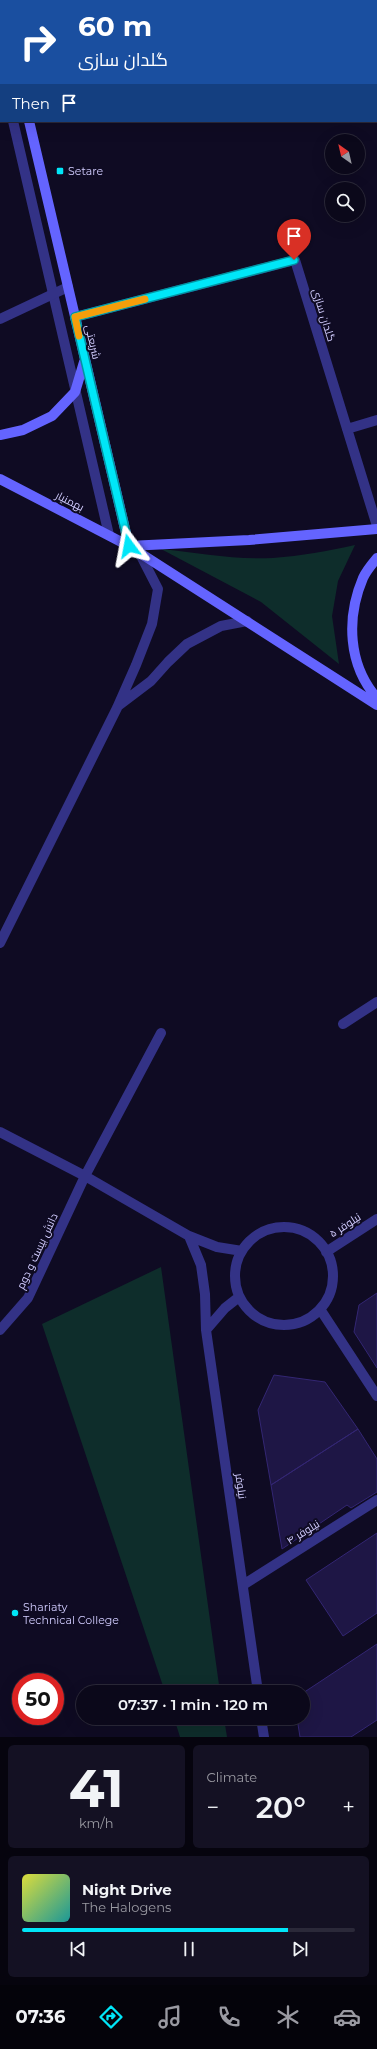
<!DOCTYPE html>
<meta charset="utf-8">
<style>
:root{--surface:#0b081a;--page:#141123;--text:#f1f3f6;--muted:#9a9aa2;--line:#2b2939;--accent:#00e6f8}
body{margin:0;font-family:Montserrat,Cairo,sans-serif;background:var(--page);color:var(--text);height:100vh;display:flex;flex-direction:column;font-size:15px;white-space:nowrap}
*{box-sizing:border-box;margin:0}
p{font-size:13px;color:var(--muted)}
.icon{flex:none;width:22px;height:22px;fill:none;stroke:currentColor;stroke-width:2;stroke-linecap:round;stroke-linejoin:round}
.map{position:relative;height:1737px;overflow:hidden}
.panel{display:flex;flex-direction:column;gap:8px;padding:8px;background:#06040e;flex:1}
.panel>*{flex:none}
.hud{position:absolute;left:0px;top:0px;width:377px;height:122px;box-shadow:0 4px 16px #0002,0 0 0 1px var(--line);background:#1a4fa0;color:#fff;overflow:hidden}
.needle{width:26px;rotate:326deg}
.buttons{position:absolute;left:325px;top:134px;display:grid;gap:8px}
.buttons a{display:grid;place-items:center;width:40px;height:40px;border-radius:50%;background:var(--surface);box-shadow:0 4px 16px #0002,0 0 0 1px var(--line);font-size:20px}
.speed{position:absolute;left:12px;top:1673px;display:flex;gap:8px;font-size:20px;font-weight:700;text-align:center}
.speed>*{display:grid;place-content:center;width:52px;height:52px;border-radius:50%;background:var(--surface);box-shadow:0 4px 16px #0002,0 0 0 1px var(--line);line-height:1}
.speed .limit{border:6px solid #d22;background:#fff;color:#111}
.pin{position:absolute;display:grid;place-items:center;width:34px;height:34px;color:#fff;margin:-41px -17px;border-radius:50% 50% 50% 0;rotate:-45deg;box-shadow:0 0 4px #0007}
.pin .icon{rotate:45deg}
.me{position:absolute;width:44px;margin:-22px;rotate:347deg;stroke-linejoin:round;filter:drop-shadow(0 0 3px #0008)}
.turn{display:flex;align-items:center;gap:14px;height:84px;padding:0 12px;font-size:18px}
.turn .icon{width:52px;height:52px;stroke-width:2.5}
.turn b{display:block;font-size:28px;line-height:34px}
.then{display:flex;align-items:center;height:38px;padding:0 12px;background:#0003;gap:8px;font-size:15px}
.big{font-size:30px;font-weight:600;line-height:1.1}
.panel .widget{flex:1;display:flex;flex-direction:column;justify-content:center;gap:6px;min-width:0;padding:0 14px;border-radius:6px;background:var(--page)}
.panel .dial{align-items:center;gap:0}
.dial b{font-size:52px;line-height:1}
.song{display:flex;align-items:center;gap:12px}
.cover{width:48px;height:48px;border-radius:6px;background:linear-gradient(135deg,hsl(60 70% 55%),hsl(180 70% 35%))}
.played{height:4px;border-radius:2px;background:linear-gradient(90deg,var(--accent) 80%,var(--line) 80%)}
.keys{display:flex;justify-content:space-around;direction:ltr}
.heat{display:flex;justify-content:space-between;align-items:center;font-size:22px;direction:ltr}
.panel .tiles{flex:1;display:grid;gap:8px;grid-template-columns:1fr 1fr}
.widget:last-child{grid-column:span 2}
.trip{position:absolute;left:76px;top:1685px;width:234px;height:40px;border-radius:20px;background:var(--surface);box-shadow:0 4px 16px #0002,0 0 0 1px var(--line);font-weight:600;line-height:40px;text-align:center}
.tabs{display:flex;height:64px;justify-content:space-around;align-items:center;background:#04030a;color:var(--muted)}
.tabs .icon{width:28px;height:28px}
.tabs .active{color:var(--accent)}
.tabs b{font-size:18px;color:var(--text)}
.map>svg:first-child{display:block}
</style>
<div class="map">
<svg width="377" height="1737" viewBox="0 0 377 1737">
<rect width="100%" height="100%" fill="#0f0b23"/>
<!-- green -->
<path fill="#0e2d2b" d="M355,545L338,581L332,616L339,664L261,602L161,549C198,553 236,560 273,558C301,556 328,551 355,545Z
M161,1267L220,1692H165L42,1324Z
M174,1718H224L227,1737H180Z"/>
<!-- building -->
<path fill="#1e1645" stroke="#332673" d="M377,1293V1368L354,1332L359,1305Z
M274,1375L325,1382L358,1429L271,1485L258,1410Z
M358,1429L377,1459V1492L351,1508L347,1505L282,1549L271,1485Z
M377,1533V1613L343,1636L306,1580Z
M377,1644V1720L351,1737H300L297,1718H303V1693Z"/>
<g fill="none" stroke-linecap="round" stroke-linejoin="round">
<!-- service -->
<path stroke="#333286" stroke-width="10" d="M0,65L1,69
M13,121L109,535"/>
<!-- minor -->
<path stroke="#333286" stroke-width="10" d="M346,0L347,1
M376,71L377,70
M0,111L1,110
M75,317L295,260L377,526
M0,319L68,287
M347,429L377,420
M343,1024L377,1002
M0,1132L85,1176L189,1236L217,1247L242,1251
M235 1276a49 49 0 1 1 98 0a49 49 0 1 1-98 0Z
M189,1236L201,1265L205,1294L206,1330
M326,1252L377,1219
M239,1297L225,1308L206,1330L258,1692
M320,1309L377,1396
M0,1330L28,1298L85,1176L161,1033
M243,1585L377,1500
M261,1718L264,1737"/>
<!-- tertiary -->
<path stroke="#333286" stroke-width="10" d="M118,706L151,681L168,662L187,644L221,626L247,621
M0,943L117,708L136,665L152,624L158,589L140,554"/>
<!-- secondary -->
<path stroke="#6464ff" stroke-width="10" d="M0,0L1,4
M29,121L129,546
M0,435L23,430L52,416L75,392L84,362
M0,479L129,546L377,705
M129,546L249,540L377,529
M377,558C372,564 366,571 363,578C346,618 348,665 377,698"/>
</g>
<g fill="none" stroke-linecap="round" stroke-linejoin="round">
<defs>
<path id="route" d="M129,546L75,317L294,260"/>
</defs>
<!-- route casing -->
<use href="#route" stroke="#0096a1" stroke-width="10"/>
<!-- route -->
<use href="#route" stroke="#00e6f8" stroke-width="7"/>
<!-- slow -->
<path stroke="#f59e0b" stroke-width="7" d="M79,336L75,317L145,299"/>
</g>
<!-- markers -->
<g fill="#00e6f8" stroke="#0f0b23" stroke-width="1.5">
<rect x="56" y="167" width="8" height="8" rx="2"/>
<circle cx="15" cy="1613" r="4"/>
</g>
<g text-anchor="middle" dominant-baseline="central" stroke-width="4" stroke-linejoin="round" paint-order="stroke">
<!-- poi labels -->
<g font-size="11" fill="#d2cdff" stroke="#0f0b23" text-anchor="start">
<text x="68" y="171">Setare</text>
<text x="23" y="1607">Shariaty<tspan x="23" dy="13">Technical College</tspan></text>
</g>
<!-- street labels -->
<g font-size="11" fill="#d2cdff" stroke="#0f0b23">
<text transform="translate(324 315) rotate(73)">گلدان سازی</text>
<text transform="translate(93 342) rotate(77)">شریعتی</text>
<text transform="translate(70 501) rotate(27)">بهمنیار</text>
<text transform="translate(345 1225) rotate(-33)">نیلوفر ۵</text>
<text transform="translate(37 1251) rotate(-65)">دانش بیست و دوم</text>
<text transform="translate(241 1486) rotate(82)">نيلوفر</text>
<text transform="translate(303 1532) rotate(-32)">نیلوفر ۴</text>
</g>
</g>
</svg>
<div class="buttons">
<a><svg class="needle" viewBox="-14 -14 28 28"><path d="M0-13l5 13h-10z" fill="#e53935"/><path d="M0 13l5-13h-10z" fill="#9a9aa2"/></svg></a>
<a><svg class="icon" aria-label="search" viewBox="0 0 24 24"><circle cx="10" cy="10" r="6"/><path d="M15 15l6 6"/></svg></a>
</div>
<div class="speed"><div class="limit">50</div></div>
<div class="pin" style="left:294px;top:260px;background:#d93025"><svg class="icon" aria-label="arrive" viewBox="0 0 24 24"><path d="M6 21V4h12l-3 4 3 4H6"/></svg></div>
<svg class="me" style="left:129px;top:546px" viewBox="-20 -20 40 40"><path d="M0-17L14 15 0 8-14 15z" fill="#00e6f8" stroke="#fff" stroke-width="4"/></svg>
<div class="trip">07:37 · 1 min · 120 m</div>
<div class="hud">
<div class="turn"><svg class="icon" aria-label="right" viewBox="0 0 24 24"><path d="M7 20v-9h11M14 6l5 5-5 5"/></svg><div><b>60 m</b>گلدان سازی</div></div>
<div class="then">Then<svg class="icon" aria-label="arrive" viewBox="0 0 24 24"><path d="M6 21V4h12l-3 4 3 4H6"/></svg></div>
</div>
</div>
<section class="panel">
<div class="tiles">
<div class="widget dial"><b>41</b><p>km/h</p></div>
<div class="widget"><p>Climate</p>
<div class="heat"><a>−</a><b class="big">20°</b><a>+</a></div>
</div>
<div class="widget">
<div class="song"><i class="cover"></i><div><b>Night Drive</b><p>The Halogens</p></div></div>
<div class="played"></div>
<div class="keys"><svg class="icon" aria-label="previous" viewBox="0 0 24 24"><path d="M18 5L8 12l10 7zM5 5v14"/></svg><svg class="icon" aria-label="pause" viewBox="0 0 24 24"><path d="M8 5v14M16 5v14"/></svg><svg class="icon" aria-label="next" viewBox="0 0 24 24"><path d="M6 5l10 7-10 7zM19 5v14"/></svg></div>
</div>
</div>
</section>
<nav class="tabs">
<b>07:36</b>
<svg class="icon active" aria-label="directions" viewBox="0 0 24 24"><path d="M12 3l9 9-9 9-9-9zM9 14v-3h6M13 9l2 2-2 2"/></svg>
<svg class="icon" aria-label="music" viewBox="0 0 24 24"><path d="M9 18V5l10-2v13"/><circle cx="6" cy="18" r="3"/><circle cx="16" cy="16" r="3"/></svg>
<svg class="icon" aria-label="phone" viewBox="0 0 24 24"><path d="M5 4h4l2 5-3 2q2 4 5 5l2-3 5 2v4C11 20 4 13 5 4z"/></svg>
<svg class="icon" aria-label="climate" viewBox="0 0 24 24"><path d="M12 3v18M4 7l16 10M4 17L20 7"/></svg>
<svg class="icon" aria-label="car" viewBox="0 0 24 24"><path d="M5 17H2v-5l4-1 3-4h7l3 4 3 1v5h-3M9 17h6M6 11h13"/><circle cx="7" cy="17" r="2"/><circle cx="17" cy="17" r="2"/></svg>
</nav>
